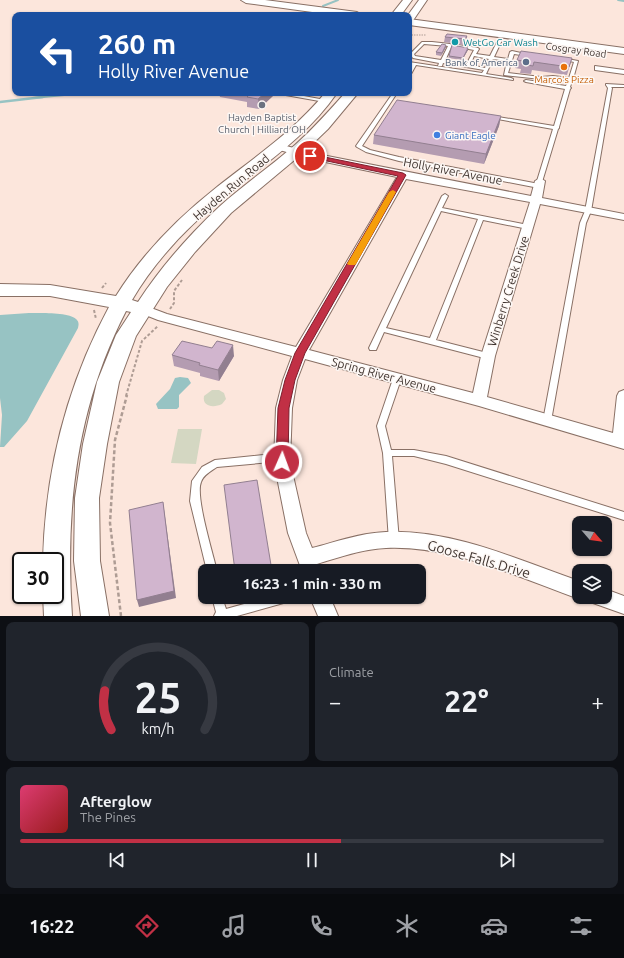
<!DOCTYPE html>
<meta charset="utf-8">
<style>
:root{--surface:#171b24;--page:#20242c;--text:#f1f3f6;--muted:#9ea1a6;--line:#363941;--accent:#c13045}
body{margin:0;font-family:Ubuntu,sans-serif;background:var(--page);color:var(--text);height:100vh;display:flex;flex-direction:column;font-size:15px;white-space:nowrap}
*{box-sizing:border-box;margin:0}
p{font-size:13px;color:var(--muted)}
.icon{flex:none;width:22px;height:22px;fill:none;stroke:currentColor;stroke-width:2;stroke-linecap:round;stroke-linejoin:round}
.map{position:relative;height:616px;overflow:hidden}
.sheet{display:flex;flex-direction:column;gap:6px;padding:6px;background:#0d0f14;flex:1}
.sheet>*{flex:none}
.banner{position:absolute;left:12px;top:12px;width:400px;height:84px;border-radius:8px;box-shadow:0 1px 3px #0004;background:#1a4fa0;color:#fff;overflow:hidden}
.needle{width:26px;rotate:118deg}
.tools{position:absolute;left:572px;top:516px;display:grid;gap:8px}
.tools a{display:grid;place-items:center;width:40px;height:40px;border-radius:8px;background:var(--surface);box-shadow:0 1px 3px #0004;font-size:20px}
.speed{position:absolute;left:12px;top:552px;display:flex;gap:8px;font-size:20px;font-weight:700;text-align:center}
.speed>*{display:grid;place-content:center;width:52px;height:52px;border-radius:50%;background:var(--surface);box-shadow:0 1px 3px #0004;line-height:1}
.speed .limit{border:2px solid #111;border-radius:6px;background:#fff;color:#111}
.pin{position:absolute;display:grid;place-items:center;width:34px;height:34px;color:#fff;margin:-17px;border:2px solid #fff;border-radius:50%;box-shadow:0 1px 4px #0007}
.me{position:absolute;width:44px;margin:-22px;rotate:2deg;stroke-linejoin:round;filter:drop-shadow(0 0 3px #0008)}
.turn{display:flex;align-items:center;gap:14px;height:84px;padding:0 20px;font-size:18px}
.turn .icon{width:52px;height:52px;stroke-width:2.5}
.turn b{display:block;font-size:28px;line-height:34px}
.big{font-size:30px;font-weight:600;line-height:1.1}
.sheet .tile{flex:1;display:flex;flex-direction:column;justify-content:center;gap:6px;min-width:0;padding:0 14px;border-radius:8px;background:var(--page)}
.sheet .dial{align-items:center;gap:0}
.dial svg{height:104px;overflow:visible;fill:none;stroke:var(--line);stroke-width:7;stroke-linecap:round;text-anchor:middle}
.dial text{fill:var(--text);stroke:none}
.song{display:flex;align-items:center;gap:12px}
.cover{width:48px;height:48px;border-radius:6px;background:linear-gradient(135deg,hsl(340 70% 55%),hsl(0 70% 35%))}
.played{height:4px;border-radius:2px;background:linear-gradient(90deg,var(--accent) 55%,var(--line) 55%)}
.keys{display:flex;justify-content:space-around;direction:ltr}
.heat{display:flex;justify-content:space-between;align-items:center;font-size:22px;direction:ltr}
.sheet .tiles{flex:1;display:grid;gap:6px;grid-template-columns:1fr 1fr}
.tile:last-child{grid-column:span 2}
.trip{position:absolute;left:198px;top:564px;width:228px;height:40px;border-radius:8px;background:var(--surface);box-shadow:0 1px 3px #0004;font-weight:600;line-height:40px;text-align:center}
.dock{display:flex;height:64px;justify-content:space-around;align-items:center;background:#090b0e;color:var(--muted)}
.dock .icon{width:28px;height:28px}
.dock .selected{color:var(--accent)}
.dock b{font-size:18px;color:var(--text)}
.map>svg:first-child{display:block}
</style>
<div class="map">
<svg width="624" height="616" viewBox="0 0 624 616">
<rect width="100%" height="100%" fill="#fce6dc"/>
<!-- green -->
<path fill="#d4d7c2" d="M212,390H219L224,393L226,399L222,404C214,408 202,407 204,396Z
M178,429H202L196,464L171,463Z"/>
<!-- water -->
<path fill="#97c3c3" d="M29,313C39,313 69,312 76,319C79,322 79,324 78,328L27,421L4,447H0L2,415L0,398V315Z
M180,377L188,378L191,383L179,395V407L177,409H158L156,404L170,389L175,378Z"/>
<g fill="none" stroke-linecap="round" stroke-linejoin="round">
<!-- stream-far1 -->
<path stroke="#97c3c3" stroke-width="2" d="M618,0L624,1
M323,6L338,0
M33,98L85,93"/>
<!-- stream -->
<path stroke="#97c3c3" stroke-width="2.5" d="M0,102L43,97"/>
<defs>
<path id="service" d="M500,39L502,40L494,57L508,59L510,52L512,51L530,55L528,56L514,54L508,73L541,77L553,76L569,78L574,62L560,59L562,58L578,61L573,79L574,80L572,81L570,87L571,88L570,89L559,127V128L558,129L542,182L540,183L537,181L553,129L492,118L490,117L492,116L554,126L565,89L526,82L524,81L526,80L566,86L568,81L553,78L541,79L504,75L507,61L493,59L486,74L511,78L513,79V80L416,65L411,74H409V70L412,65L409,64V62L482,73L484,70L443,63L442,66H438L439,63L413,58L410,54L422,42H432L450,44L452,45L445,61L466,65L474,50L458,47V45L478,48L479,49L476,54L490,56L498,40ZM424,44L448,46L441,60L415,56L414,54ZM474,56L489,59L485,68L470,65Z
M606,84L624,85V87H611L612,88L591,211L586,223L551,421L550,423L547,424L544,423L543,421L580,223L585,211L608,88L606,85Z
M278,93H288L325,100L327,101L325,102L280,94Z
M393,93H397L362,146L370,150L399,157L539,184L542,186L539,188L399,161L366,152L357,147L356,146Z
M445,194L448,196L442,208L528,225L531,227L528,229L483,220L436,340L491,354L492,356L491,358L488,359L384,332L376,350H370L369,348L442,196ZM441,211L478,219L430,338L386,328Z
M397,376L400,377L401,379L385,426L391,450H414L446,456L624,512V520L446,464L414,456H392L399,541L397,544L394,545L391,544L389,541L383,453L377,426L393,379L394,377Z
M282,453L285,455L286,457L285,459L282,461L217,467C211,471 203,475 201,482C195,496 213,554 217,571H207L190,501L192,481L202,467L215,460Z
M212,597H222L226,609L269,597H292L291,600L287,602L237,616H214L216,612Z"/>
<path id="minor" d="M595,66L624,70V74L595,70Z
M279,144L312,153L531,196L535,181L540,178L545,181L542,198L624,214V220L540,204L495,356L487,397L613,433L617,396L619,392L624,390V449L479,406L305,359L297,380L292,408L290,462L306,533L312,548C336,542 360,533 386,532C452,529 518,560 579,581V597H584L579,599C518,577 452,545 386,548C362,549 340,557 317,564L320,571H302L288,533L274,462L276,408L283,380L292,356L158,320L138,312L136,309L138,306L143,305L167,314L296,347L397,177L311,159L276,149L274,147ZM406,179L530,202L481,356L473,393L309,350Z
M605,589L624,596V614L593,603L590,597H605Z
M310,597H330L338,616H318Z"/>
<path id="tertiary" d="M403,0H412L401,15H391Z
M419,0H427L412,22L409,23L408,15Z"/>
<path id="secondary" d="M241,0H265L357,12L362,15H334L246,3Z
M409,19L624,48V54L409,25Z
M325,93H337C308,135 267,162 228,194C191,223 156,259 132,300L138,302C161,267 189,235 219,207C243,185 270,167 295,145C313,129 329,111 345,93H358L328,129L304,152L231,213L195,252L167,287L136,336L119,382L107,444L99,498L100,561L109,616H81L74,561L75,498L83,444L97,382L116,335L131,312L126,311C76,408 65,509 72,616H44L43,595H55V561H43C45,472 67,385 109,307L50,296H0V284L50,285L116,296C142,254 179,217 217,187C255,157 294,131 325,93Z"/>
</defs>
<!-- service casing -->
<use href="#service" stroke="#897065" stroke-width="2"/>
<!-- minor casing -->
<use href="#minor" stroke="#897065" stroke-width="2"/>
<!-- tertiary casing -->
<use href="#tertiary" stroke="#897065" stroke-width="2"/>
<!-- secondary casing -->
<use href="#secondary" stroke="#897065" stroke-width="2"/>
<!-- path-far2 -->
<path stroke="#ae9c94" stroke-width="1" stroke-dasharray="1.5 1" stroke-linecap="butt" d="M409,35H426"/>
<!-- path-far1 -->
<path stroke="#ae9c94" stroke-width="2" stroke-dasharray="3 2" stroke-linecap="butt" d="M102,288L106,283
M170,309L174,303V291L182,280
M94,310L96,319
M126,396L142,341L158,326"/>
<!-- path -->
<path stroke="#ae9c94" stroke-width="2.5" stroke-dasharray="4 2.5" stroke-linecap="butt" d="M121,616L110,523L115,440L127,395"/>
<!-- service -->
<use href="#service" fill="#fff" fill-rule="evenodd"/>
<!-- minor -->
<use href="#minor" fill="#fff" fill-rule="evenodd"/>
<!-- tertiary -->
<use href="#tertiary" fill="#fff" fill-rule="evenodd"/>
<!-- secondary -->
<use href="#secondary" fill="#fff" fill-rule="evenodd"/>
</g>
<!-- wall -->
<path fill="#b49cb1" d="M467,36L466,42L464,45L444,42L445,37Z
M446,47L441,56L436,55V52Z
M468,48V50L462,60L448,58L449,56Z
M572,58L567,75L532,70L531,74L520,73L521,69L515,68L517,60Z
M219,93H274V95L259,109L247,107V102L220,97Z
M501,116L499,126L484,164L373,144L374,135Z
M172,355L234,356L219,381L200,376V373L174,366Z
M271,565V571H235Z"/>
<!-- shaded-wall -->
<path fill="#927f90" d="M467,36L466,42L464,45L465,39Z
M446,45V47L441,56L442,53Z
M468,48V50L462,60Z
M265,93H274V95L259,109L258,99Z
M501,116L499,126L484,164L486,154Z
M233,345L234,356L219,381L218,370Z
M163,502L164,509L176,598L139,607L137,600Z"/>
<!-- building -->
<path fill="#d1b5ce" stroke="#927f90" d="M447,34L467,36L465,39L445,37Z
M442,44L446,45L442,53L436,52Z
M452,45L468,48L463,58L449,56Z
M521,51L572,58L569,67L534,62L533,66L522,64L523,61L517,60Z
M251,93H265L258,99L247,97Z
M397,100L501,116L486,154L374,135Z
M182,341L212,348L217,341L233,345L218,370L199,365L200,363L172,355Z
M257,480L271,565L240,571H235L224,485Z
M163,502L174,591L137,600L129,510Z"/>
<!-- route -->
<path fill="#c13045" stroke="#7d1f2d" d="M310,154L403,173L406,175L305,353L295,380L289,408L288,462L286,465L282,467L278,465L276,462L278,408L285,380L295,353L398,176L308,157L307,156Z"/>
<!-- slow -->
<path fill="#f59e0b" d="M393,190L396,192L356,264L355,265H349L347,264L389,192Z"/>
<!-- markers -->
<circle fill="#0f9aa8" stroke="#fdf7f4" stroke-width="1.5" cx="455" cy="42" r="4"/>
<circle fill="#5c6f8a" stroke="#fdf7f4" stroke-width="1.5" cx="526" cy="62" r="4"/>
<circle fill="#e8710a" stroke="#fdf7f4" stroke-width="1.5" cx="564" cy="67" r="4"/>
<circle fill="#6b7280" stroke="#fdf7f4" stroke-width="1.5" cx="262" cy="105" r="4"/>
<circle fill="#3f7fe0" stroke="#fdf7f4" stroke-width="1.5" cx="437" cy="135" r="4"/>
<g text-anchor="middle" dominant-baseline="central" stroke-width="3" stroke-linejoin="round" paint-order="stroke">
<!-- far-culture labels -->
<g font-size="10" fill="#0d838f" stroke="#fdf7f4" text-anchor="start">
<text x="463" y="42">WetGo Car Wash</text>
</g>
<!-- far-street labels -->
<g font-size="10" fill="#403530" stroke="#fdf7f4">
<text transform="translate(576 50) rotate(8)">Cosgray Road</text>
</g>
<!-- far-service labels -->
<g font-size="10" fill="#4e5e75" stroke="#fdf7f4" text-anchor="end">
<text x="518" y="62">Bank of America</text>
</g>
<!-- far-food labels -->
<g font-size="10" fill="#c56008" stroke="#fdf7f4">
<text x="564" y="79">Marco's Pizza</text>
</g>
<!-- far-worship labels -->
<g font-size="10" fill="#5b616d" stroke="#fdf7f4">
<text x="262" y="117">Hayden Baptist<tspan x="262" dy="12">Church | Hilliard OH</tspan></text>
</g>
<!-- far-shop labels -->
<g font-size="10" fill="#366cbe" stroke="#fdf7f4" text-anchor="start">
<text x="445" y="135">Giant Eagle</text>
</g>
<!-- street labels -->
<g font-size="12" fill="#403530" stroke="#fdf7f4">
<text transform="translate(453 171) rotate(11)">Holly River Avenue</text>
<text transform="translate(231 187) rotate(-40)">Hayden Run Road</text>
<text transform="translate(508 291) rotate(-73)">Winberry Creek Drive</text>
<text transform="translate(384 375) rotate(15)">Spring River Avenue</text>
</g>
<!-- near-street labels -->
<g font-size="14" fill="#403530" stroke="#fdf7f4">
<text transform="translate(479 559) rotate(16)">Goose Falls Drive</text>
</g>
</g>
</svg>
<div class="tools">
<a><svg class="needle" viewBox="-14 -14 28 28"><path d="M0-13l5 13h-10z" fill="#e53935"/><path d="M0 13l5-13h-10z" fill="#9ea1a6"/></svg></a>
<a><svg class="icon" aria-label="layers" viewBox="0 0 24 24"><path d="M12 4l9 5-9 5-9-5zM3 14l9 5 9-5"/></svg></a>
</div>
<div class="speed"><div class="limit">30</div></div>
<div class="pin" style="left:310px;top:156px;background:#d93025"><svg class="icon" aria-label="arrive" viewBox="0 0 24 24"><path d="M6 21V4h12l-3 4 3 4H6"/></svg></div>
<svg class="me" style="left:282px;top:462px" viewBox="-20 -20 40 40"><circle r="17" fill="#c13045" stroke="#fff" stroke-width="3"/><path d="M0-11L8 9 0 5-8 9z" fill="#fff"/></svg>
<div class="trip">16:23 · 1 min · 330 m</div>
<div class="banner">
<div class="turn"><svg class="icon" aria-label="left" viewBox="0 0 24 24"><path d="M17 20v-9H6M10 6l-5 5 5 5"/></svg><div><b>260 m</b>Holly River Avenue</div></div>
</div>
</div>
<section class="sheet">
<div class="tiles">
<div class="tile dial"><svg viewBox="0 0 100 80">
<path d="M14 69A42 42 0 1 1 86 69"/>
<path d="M14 69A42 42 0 0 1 9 39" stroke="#c13045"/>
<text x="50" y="56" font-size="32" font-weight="700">25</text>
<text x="50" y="72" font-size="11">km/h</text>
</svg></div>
<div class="tile"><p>Climate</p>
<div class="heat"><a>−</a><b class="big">22°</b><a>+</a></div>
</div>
<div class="tile">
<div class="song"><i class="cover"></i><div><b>Afterglow</b><p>The Pines</p></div></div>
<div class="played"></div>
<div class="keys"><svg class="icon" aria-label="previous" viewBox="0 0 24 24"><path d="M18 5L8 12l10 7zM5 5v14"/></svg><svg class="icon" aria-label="pause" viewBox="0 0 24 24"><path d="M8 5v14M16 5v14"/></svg><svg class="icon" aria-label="next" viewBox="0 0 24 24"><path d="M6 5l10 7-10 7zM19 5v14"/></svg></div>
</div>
</div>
</section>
<nav class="dock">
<b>16:22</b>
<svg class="icon selected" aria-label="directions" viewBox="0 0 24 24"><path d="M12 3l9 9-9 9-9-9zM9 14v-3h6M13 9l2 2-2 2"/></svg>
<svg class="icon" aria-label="music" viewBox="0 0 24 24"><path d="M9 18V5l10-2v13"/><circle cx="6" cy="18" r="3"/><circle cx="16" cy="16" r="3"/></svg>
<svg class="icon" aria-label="phone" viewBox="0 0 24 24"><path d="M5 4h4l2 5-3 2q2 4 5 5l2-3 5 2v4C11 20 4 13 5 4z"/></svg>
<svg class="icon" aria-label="climate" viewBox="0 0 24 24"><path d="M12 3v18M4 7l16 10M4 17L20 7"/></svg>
<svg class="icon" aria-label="car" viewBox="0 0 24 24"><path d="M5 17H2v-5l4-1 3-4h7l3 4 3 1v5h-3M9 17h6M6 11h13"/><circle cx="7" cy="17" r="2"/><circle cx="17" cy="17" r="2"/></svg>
<svg class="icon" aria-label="filters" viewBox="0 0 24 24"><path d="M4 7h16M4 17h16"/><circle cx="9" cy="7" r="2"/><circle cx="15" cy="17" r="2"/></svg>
</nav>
